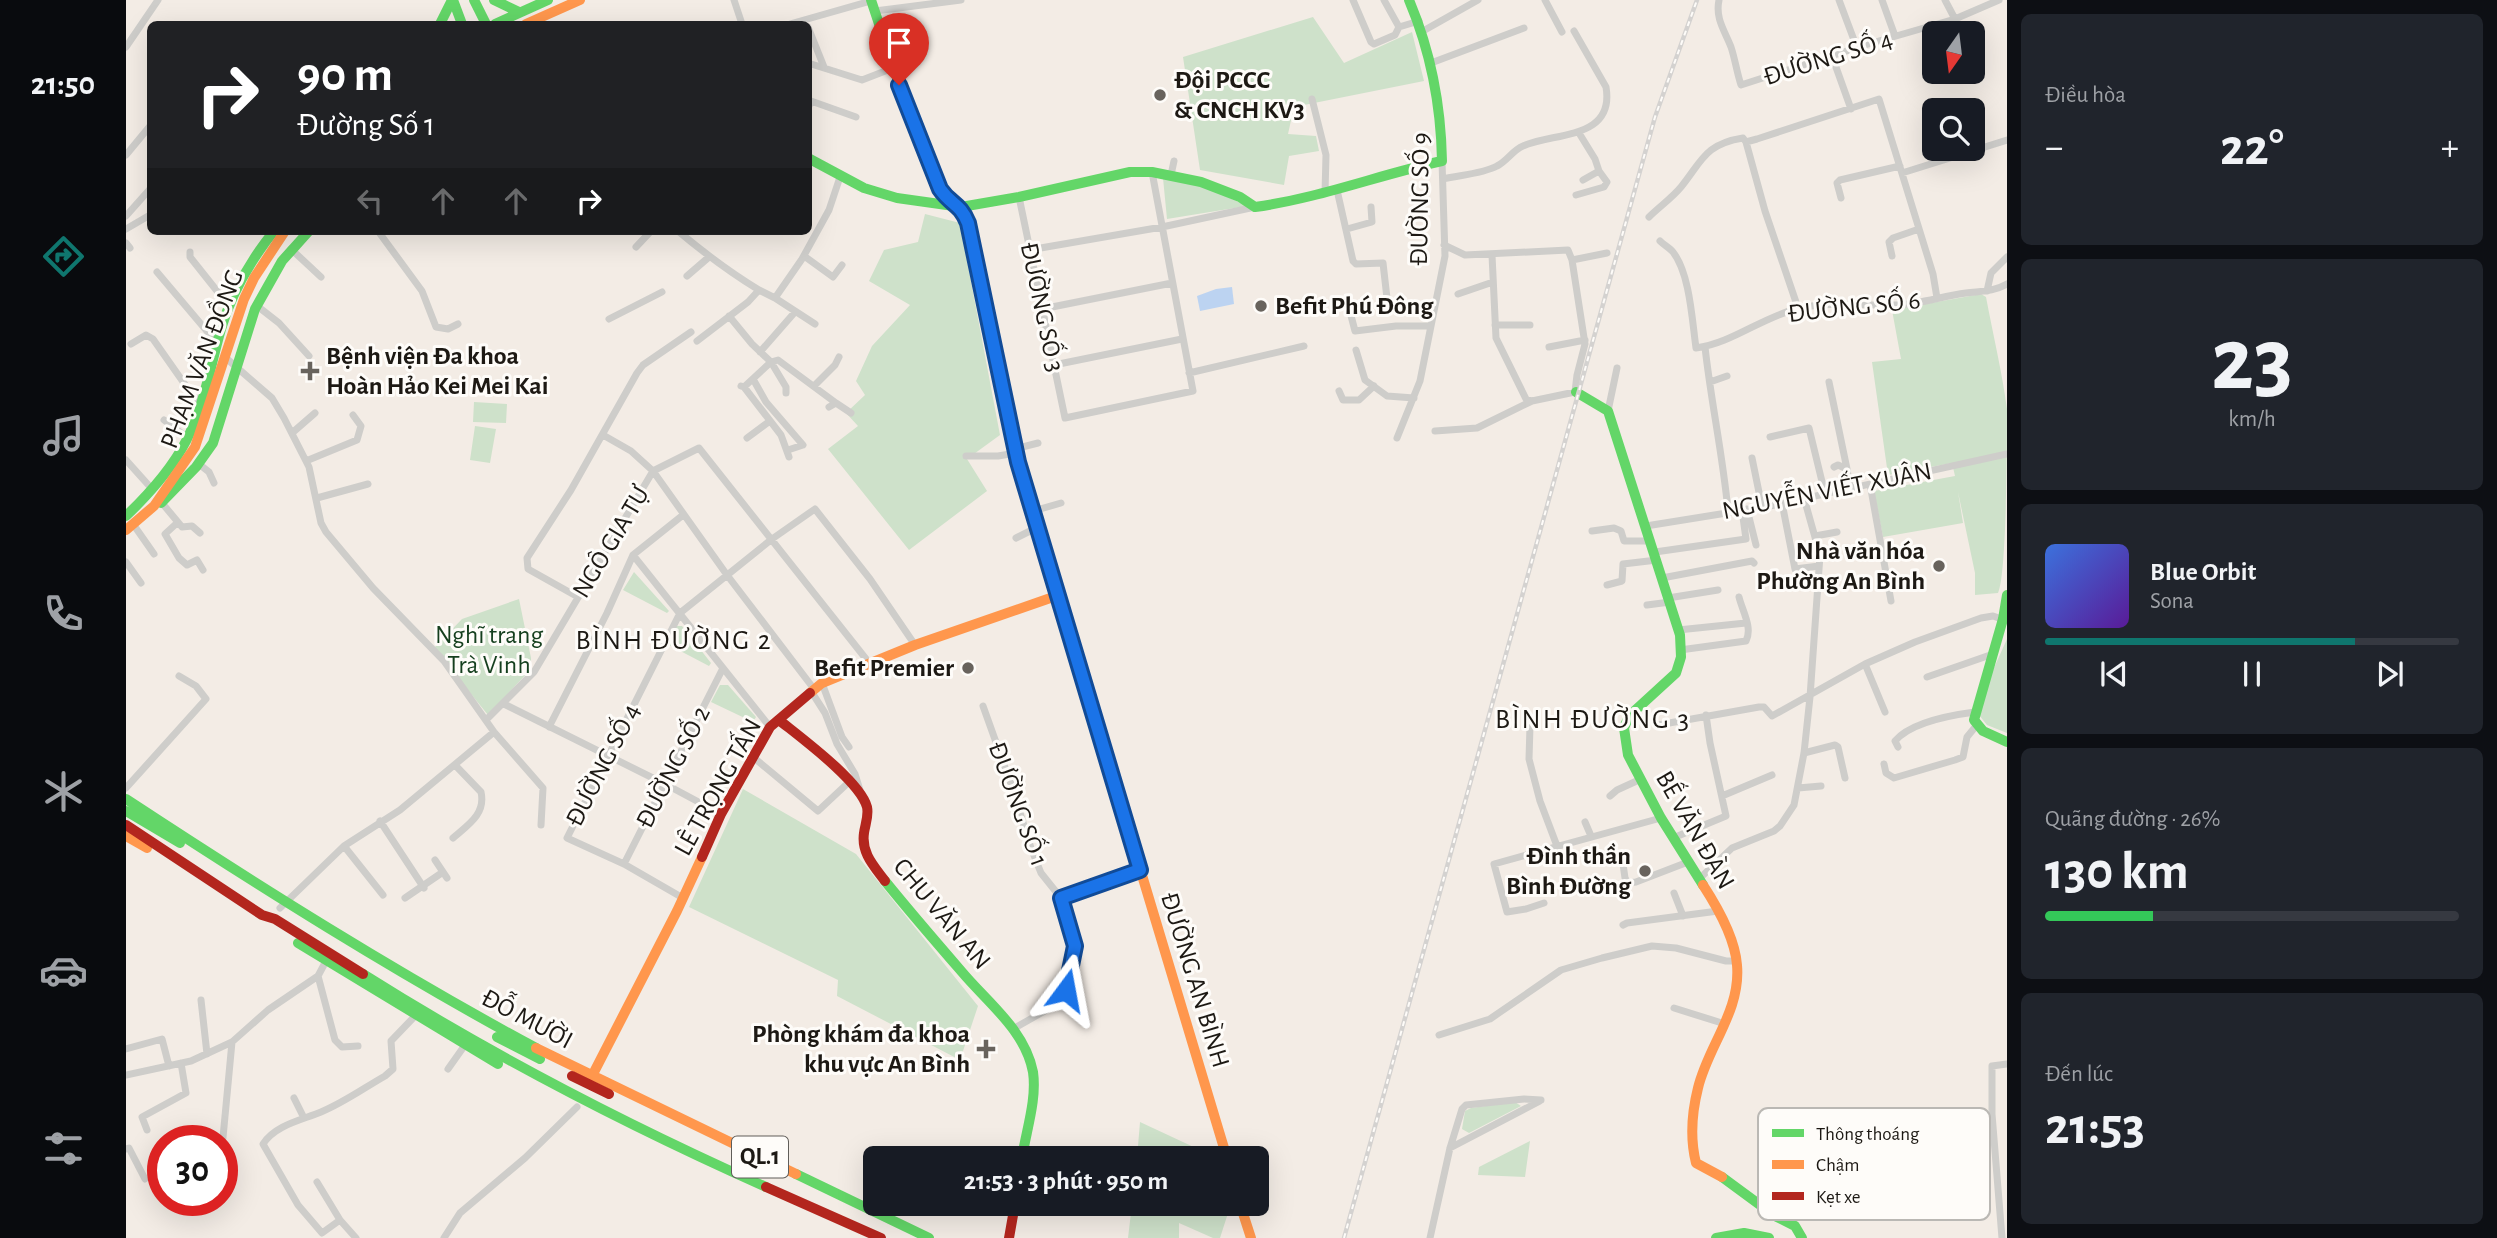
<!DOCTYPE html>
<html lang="vi">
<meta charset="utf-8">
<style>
:root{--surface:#171b24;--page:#20242c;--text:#f1f3f6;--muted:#9ea1a6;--line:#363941;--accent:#0f766e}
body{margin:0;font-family:"Alegreya Sans",sans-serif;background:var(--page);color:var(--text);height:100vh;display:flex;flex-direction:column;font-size:26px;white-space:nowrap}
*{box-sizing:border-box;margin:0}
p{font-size:23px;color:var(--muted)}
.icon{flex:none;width:38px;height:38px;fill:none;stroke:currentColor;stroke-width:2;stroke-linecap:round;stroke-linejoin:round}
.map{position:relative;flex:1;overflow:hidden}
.panel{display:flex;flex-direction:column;gap:14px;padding:14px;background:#0d0f14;width:490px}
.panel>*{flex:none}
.guide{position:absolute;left:21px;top:21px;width:665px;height:214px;border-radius:10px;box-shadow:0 7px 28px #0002;background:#202124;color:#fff;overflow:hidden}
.needle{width:46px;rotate:194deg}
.controls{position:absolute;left:1796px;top:21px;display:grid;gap:14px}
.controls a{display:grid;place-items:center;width:63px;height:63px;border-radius:10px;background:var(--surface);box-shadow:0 7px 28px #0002;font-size:35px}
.speed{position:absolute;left:21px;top:1125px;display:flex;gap:14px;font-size:35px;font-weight:700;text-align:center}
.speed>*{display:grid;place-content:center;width:91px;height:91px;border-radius:50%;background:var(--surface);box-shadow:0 7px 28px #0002;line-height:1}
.speed .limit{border:10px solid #d22;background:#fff;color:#111}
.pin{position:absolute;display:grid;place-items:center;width:60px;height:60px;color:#fff;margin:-72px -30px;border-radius:50% 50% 50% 0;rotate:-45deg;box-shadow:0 0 7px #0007}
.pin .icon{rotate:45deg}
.me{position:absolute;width:77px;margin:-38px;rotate:13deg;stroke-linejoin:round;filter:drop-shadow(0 0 5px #0008)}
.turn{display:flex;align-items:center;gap:24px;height:147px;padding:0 35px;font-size:32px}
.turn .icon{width:91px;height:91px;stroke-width:2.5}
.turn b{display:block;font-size:49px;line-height:60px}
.lanes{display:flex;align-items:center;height:66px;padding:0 35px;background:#0003;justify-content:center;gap:35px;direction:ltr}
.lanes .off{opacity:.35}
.big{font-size:52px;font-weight:700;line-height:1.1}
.panel .widget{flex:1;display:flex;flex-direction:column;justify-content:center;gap:10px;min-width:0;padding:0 24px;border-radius:10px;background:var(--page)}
.panel .dial{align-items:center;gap:0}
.dial b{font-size:91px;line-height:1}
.song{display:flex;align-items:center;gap:21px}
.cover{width:84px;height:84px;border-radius:10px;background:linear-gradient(135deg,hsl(220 70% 55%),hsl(270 70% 35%))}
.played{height:7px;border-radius:4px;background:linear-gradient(90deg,var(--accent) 75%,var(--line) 75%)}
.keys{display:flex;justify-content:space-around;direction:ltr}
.heat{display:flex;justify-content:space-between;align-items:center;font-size:38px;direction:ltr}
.charge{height:10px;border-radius:5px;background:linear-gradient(90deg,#34c759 26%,var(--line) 0)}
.trip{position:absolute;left:737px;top:1146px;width:406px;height:70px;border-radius:10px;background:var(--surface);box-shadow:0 7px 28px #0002;font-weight:700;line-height:70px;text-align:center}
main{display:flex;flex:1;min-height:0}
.dock{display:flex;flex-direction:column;width:126px;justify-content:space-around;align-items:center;background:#090b0e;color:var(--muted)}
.dock .icon{width:49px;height:49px}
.dock .on{color:var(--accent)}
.dock b{font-size:32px;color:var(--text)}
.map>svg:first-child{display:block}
</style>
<main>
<nav class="dock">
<b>21:50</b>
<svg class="icon on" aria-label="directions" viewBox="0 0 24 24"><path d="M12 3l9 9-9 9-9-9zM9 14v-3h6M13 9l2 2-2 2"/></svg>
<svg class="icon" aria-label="music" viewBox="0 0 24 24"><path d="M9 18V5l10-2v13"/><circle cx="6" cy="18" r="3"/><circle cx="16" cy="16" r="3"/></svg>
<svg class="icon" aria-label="phone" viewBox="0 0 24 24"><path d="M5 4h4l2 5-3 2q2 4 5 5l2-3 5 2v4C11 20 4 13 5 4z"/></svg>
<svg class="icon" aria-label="climate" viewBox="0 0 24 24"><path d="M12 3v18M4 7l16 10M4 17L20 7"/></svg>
<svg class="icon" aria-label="car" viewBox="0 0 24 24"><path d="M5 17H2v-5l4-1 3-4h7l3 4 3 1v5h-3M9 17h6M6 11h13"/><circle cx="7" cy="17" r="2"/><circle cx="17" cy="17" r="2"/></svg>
<svg class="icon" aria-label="filters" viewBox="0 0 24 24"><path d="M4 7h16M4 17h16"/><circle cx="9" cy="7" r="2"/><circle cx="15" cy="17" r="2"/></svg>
</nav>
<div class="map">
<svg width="1881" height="1238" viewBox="0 0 1881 1238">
<rect width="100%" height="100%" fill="#f3ece5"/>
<!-- green -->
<path fill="#cee1ca" d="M1187,17L1218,63L1286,32L1298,81L1168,107L1162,134L1190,136L1193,151L1163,156L1158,185L1074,170L1057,57Z
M1037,178L1082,188L1121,206L1041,219Z
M799,214L834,223L874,435L841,459L861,491L783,550L702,449L732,426L720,413L739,395L730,381L746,346L784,305L743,281L758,250L792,242Z
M1855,294L1860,297C1867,334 1876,372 1881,409C1881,436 1881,575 1872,593L1849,595V573L1832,492L1837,523L1757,537L1748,491L1829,476L1826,463L1762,475L1746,362L1775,359L1766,310Z
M348,402L381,404L380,423L347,422Z
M349,426L370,429L364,463L344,460Z
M508,572L543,611L541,613L497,590Z
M393,599L405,658V669L362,715L308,648L336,619Z
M550,626H556L585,663L583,666L541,644Z
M1881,639V733L1861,725L1849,710Z
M594,685H602L630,717L627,722L585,702Z
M617,789L730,854L852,1006L834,1060L711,996L712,980L563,907Z
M1389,1102L1395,1106L1343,1133L1336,1129L1339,1111L1345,1108Z
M1014,1122L1087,1156L1088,1158H1011Z
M1404,1141L1399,1177L1352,1175L1353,1167Z
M1006,1204H1102L1103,1210L1094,1238H1087L1053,1223V1238H1002Z"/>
<!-- water -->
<path fill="#bcd3f1" d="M1106,287L1108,304L1074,311L1071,296L1090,289Z"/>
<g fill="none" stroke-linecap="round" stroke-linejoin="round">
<!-- street -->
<path stroke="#cecdca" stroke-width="7" d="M608,0L616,24
M1227,0L1245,42L1248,44L1269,35L1273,27L1293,21
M1258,0L1273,27
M1419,0L1436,32
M1593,0C1589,19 1599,31 1605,47C1609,59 1611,73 1615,85L1739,45L1829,19L1873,0
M1713,0L1731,48
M1756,0L1769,36
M1819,0L1829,19
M749,11L835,0
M664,24L745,1
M682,27L698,67
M1297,31L1352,0
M0,47L32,0
M1706,56L1725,109
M682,63L736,80L767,68
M1305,63L1398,28
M1186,99L1200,155L1199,193
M682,108L685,101L730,117
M1453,133L1469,159L1473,171L1457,180
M1620,142L1639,211L1672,308
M0,155L24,126
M1776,173L1881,140
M1045,175L1048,161
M1317,179C1334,175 1356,174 1371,166C1381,161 1387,150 1397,146C1428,132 1489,140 1480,87L1448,31
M1211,190L1227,261L1230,264L1257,263L1262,307
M1450,195L1478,187L1481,182L1473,171
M893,197L939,418L1067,391L1026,172
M1715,198L1711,183L1714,180L1774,166
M0,216L24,189
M1523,217C1533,207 1546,198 1555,187C1576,161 1579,144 1617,138L1620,142L1631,139L1753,99L1807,274L1811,298
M0,229L24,215
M1221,229L1246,222L1245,207
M252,231L296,291L310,327L322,329L332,324
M552,231C577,252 605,273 633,290
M1534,241C1538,245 1544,248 1547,252C1564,274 1566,320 1570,348C1606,343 1635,318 1670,309C1702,301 1738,306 1771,305C1794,304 1817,296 1840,293C1855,291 1867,292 1881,284
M0,243L4,248
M1318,245L1339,255L1442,250L1446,260L1459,344L1451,375L1449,392L1406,401L1400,399L1370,338L1366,255
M510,247L525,231
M165,249L195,277
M903,250L1036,227L1129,207
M64,252V257L103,306
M678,256L707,277L716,265
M1766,256L1763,242L1767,238L1793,229
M1446,260L1481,253
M31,272L91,343
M561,276L583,257
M1861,291L1865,273L1881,257
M1332,294L1367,282
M649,298L689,324
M130,305L153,323L183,356
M1223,308L1229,331L1270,326H1305
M916,309L1046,283
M603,316L626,344L645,362L618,387
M483,319L536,292
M1369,325H1404
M571,341L622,302L633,290L649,298L676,259L703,210L714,177
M5,344L20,335L27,339L67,396L75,402
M1423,347L1459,340
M1579,347C1585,402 1597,456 1602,511
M1230,350L1239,380L1261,396L1288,398
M634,352L669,312
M100,358L146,398L158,418L183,467L195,523L200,532L247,588L318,661L368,732L417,788L415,825
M928,365L1056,339
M1063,373L1178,346
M627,379L640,402L677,445L662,450
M1584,382L1601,376
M1703,382L1721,469
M615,386L618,387L655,435L663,457
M688,386L709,365L713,357
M1213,391L1217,400H1233L1248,386
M660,393V387L645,362L652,360L710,403L703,407
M710,403L725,413
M1482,411L1491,368
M38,420L62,438
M1309,431L1351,428L1406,401
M166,433L189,413
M477,435L505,451L527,471L601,575L688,689
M1644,437L1683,428L1699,494
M621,438L644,421
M1271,438L1294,381L1319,256L1316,161
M889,449L912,443
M840,456H872L890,453
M1626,458L1636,507
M0,460L26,489
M180,461L231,440L235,426L227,415
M73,464L83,472L88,483
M1708,467L1712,465L1721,469L1724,488
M1744,484L1765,601
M191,498L242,484
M36,503L56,527L66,526L74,533
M1656,503L1669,569L1693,566
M1621,509L1630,545
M907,511L935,503
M51,523L39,534L53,558L61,565L71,560L77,570
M7,524L28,554
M1520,526L1644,506L1881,454
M1466,531L1488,528L1495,531L1498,541H1525
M1689,536L1711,532
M890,538L912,527
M1529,552L1620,539L1616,510
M507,555L644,727
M0,562L15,583
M1536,578L1626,561L1628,563
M1481,585L1496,581L1497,564L1531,560
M452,597L402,569L401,558L445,490L511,373L517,365L565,332
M1542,598L1592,590
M1521,605L1544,602
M1552,630L1620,623
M1554,650L1620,641C1627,628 1616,610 1613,597
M1739,664L1759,712
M1801,677L1867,654
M696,683L716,737L723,747
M685,691L699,713L711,744L729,774L734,790
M378,704L539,784L595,814
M857,706L885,784L905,848L915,873L935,898L1014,870
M360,720L408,672L527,471L573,448L744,664
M1532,725L1633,707H1638L1646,716L1739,664L1789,642L1855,618L1867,616L1881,621
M1404,726L1403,759L1414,801L1431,846
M423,727L481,613L507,555L557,515
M1772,747L1769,741C1785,722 1826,715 1849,712
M1678,753L1709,745L1712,747L1719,778
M627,757L692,811L723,782
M1758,764L1760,773L1768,778L1829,760L1837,757L1841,737L1850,726
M0,788L80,699L70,686L53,676
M1672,788L1695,786
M1484,796L1491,790L1515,779
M1596,796L1646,775
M254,821L298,888
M1459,822L1465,836
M327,838C342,825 360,814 355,792L329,765
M1547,838L1600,816L1584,743L1580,715
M218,846L257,895
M309,860L321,878
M498,864L596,670
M1497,864L1499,878L1502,883L1510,882L1562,862
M1573,879L1606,848L1648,831L1654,826L1668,805L1678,753L1684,697L1694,555L1678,498
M1548,893L1557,916
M279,898L317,872
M557,898L498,864L441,838L554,613L646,539L689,509L744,579L789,645
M1418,903L1400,909L1381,912L1368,864L1535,818
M154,908L218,846L274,810L368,732
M1497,925L1501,923L1592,911
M192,976L209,1040L216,1047L232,1046
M75,1000L81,1054
M1548,1008L1599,1024
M887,1029L929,1005L940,990L949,946L935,898
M1313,1035L1364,1019L1435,970L1476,958L1526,946L1550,948L1600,961H1611
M0,1049L36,1039L43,1066
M322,1069L339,1045
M0,1075L65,1061L106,1042L142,1010L192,976L200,961
M168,1098L178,1118
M21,1130L16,1117L60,1093L55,1063
M96,1148L106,1042
M1324,1148L1414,1101
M0,1149L3,1148L19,1179
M191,1182L214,1220
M230,1238L214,1220L196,1233L172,1205L137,1144C149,1125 176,1120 195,1112C217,1103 238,1088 259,1076L267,1069L265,1041L289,1016
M318,1238L334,1213L399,1158L451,1107
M1304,1238L1324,1148L1336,1109L1340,1105L1398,1099L1415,1100
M1876,1238L1866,1114V1066L1881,1064"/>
<!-- fast -->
<path stroke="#63d668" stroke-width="10" d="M327,0L336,24
M348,0L360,24
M368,0L393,12
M745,0L773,84L814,189L821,199L829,203
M314,24L326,0
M369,24L422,0
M682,158L738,188L771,198L835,207L893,197L1004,172H1026L1075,182L1114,197L1129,207C1194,198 1252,175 1316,161C1315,104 1305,52 1283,0
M835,207L842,223L892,462L945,639
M1450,392L1482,411L1554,635L1555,657L1550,673L1503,716L1498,728L1502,755L1535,818L1577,885
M35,503L70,467L87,443L129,309L156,261L183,231
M0,516C23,494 45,470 60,441C78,407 84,367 95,329C106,292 124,261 148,231
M1881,595L1877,619L1848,720L1857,731L1881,742
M0,799C134,887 269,972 410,1048
M0,811L54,843
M759,881C784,912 810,942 836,972C862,1003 899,1030 907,1072C911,1100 900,1131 896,1158
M172,943L372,1064
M237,974C367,1056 501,1125 640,1187
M371,1037L414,1059
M670,1174L803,1238
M1596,1177L1649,1216L1669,1226L1676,1238
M1590,1238L1618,1233L1643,1238"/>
<!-- slow -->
<path stroke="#ff974d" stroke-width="10" d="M400,24L454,0
M0,530L28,506L69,447L118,299L128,278L159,231
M684,693L696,683L789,645L933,595
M994,802L1101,1158
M0,836L21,848
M1577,885C1592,908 1609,938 1611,965C1615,1011 1582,1046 1572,1088C1566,1112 1564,1139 1570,1163L1596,1177
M410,1048L670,1174
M466,1076L551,911L576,857
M1114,1204L1125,1238"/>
<!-- jam -->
<path stroke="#b3261e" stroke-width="10" d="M945,639L994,802
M653,720C674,737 734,781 741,807C743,816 739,825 738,833C735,853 748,866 759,881
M0,825L136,915L149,919L237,974
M576,857L595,814L644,727L684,693
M446,1076L483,1094
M640,1187L755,1238
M883,1238L889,1204"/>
<defs>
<path id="rail" d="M1218,1238L1529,117L1571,0"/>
</defs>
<!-- rail casing -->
<use href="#rail" stroke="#d4d2d0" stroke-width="4.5"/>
<!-- rail -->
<use href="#rail" stroke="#fefcf9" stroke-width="2" stroke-dasharray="5" stroke-linecap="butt"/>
</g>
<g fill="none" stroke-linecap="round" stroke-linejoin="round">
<defs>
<path id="route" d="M773,85L814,189C825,205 834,203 842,223L892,462L1014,870L935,898L949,946L940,990"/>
</defs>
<!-- route casing -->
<use href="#route" stroke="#114b97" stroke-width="18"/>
<!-- route -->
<use href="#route" stroke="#1a73e8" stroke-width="12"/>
</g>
<!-- markers -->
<g fill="#68635d" stroke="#fefcf9" stroke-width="2.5">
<circle cx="1034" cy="95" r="7"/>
<circle cx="1135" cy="306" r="7"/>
<path d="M180.5 360.5h7v7h7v7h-7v7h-7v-7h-7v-7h7z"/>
<circle cx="1813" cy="566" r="7"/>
<circle cx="842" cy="668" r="7"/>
<circle cx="1519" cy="871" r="7"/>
<path d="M856.5 1038.5h7v7h7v7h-7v7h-7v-7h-7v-7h7z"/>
</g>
<g text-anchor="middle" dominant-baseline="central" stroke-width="6" stroke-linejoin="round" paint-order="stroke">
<!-- shield labels -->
<rect fill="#fefcf9" stroke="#605d59" stroke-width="2" x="606" y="1136.5" width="56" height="41" rx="5"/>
<g font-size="24" font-weight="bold" fill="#1d1914">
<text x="634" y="1157">QL.1</text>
</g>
<!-- street labels -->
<g font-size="26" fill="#1d1914" stroke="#fefcf9">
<text transform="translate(1702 58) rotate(-17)">ĐƯỜNG SỐ 4</text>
<text transform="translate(1294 199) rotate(-89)">ĐƯỜNG SỐ 9</text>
<text transform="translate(916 307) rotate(78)">ĐƯỜNG SỐ 3</text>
<text transform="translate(1728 307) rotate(-6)">ĐƯỜNG SỐ 6</text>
<text transform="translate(76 359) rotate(-69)">PHẠM VĂN ĐỒNG</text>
<text transform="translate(1701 491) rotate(-11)">NGUYỄN VIẾT XUÂN</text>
<text transform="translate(485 542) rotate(-59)">NGÔ GIA TỰ</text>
<text transform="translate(477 765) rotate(-63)">ĐƯỜNG SỐ 4</text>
<text transform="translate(547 767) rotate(-63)">ĐƯỜNG SỐ 2</text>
<text transform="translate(592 787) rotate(-61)">LÊ TRỌNG TẤN</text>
<text transform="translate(892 804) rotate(70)">ĐƯỜNG SỐ 1</text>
<text transform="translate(1569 830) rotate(60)">BẾ VĂN ĐÀN</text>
<text transform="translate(816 914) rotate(50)">CHU VĂN AN</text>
<text transform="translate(1069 980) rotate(73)">ĐƯỜNG AN BÌNH</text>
<text transform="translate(401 1019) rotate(28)">ĐỖ MƯỜI</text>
</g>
<!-- poi labels -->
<g font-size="26" font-weight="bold" fill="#1d1914" stroke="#fefcf9" text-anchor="end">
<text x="1048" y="80" text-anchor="start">Đội PCCC<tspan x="1048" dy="30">&amp; CNCH KV3</tspan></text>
<text x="1149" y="306" text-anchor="start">Befit Phú Đông</text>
<text x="200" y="356" text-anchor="start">Bệnh viện Đa khoa<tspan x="200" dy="30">Hoàn Hảo Kei Mei Kai</tspan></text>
<text x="1799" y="551">Nhà văn hóa<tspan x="1799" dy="30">Phường An Bình</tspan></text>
<text x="828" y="668">Befit Premier</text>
<text x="1505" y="856">Đình thần<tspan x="1505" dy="30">Bình Đường</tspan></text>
<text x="844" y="1034">Phòng khám đa khoa<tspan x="844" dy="30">khu vực An Bình</tspan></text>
</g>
<!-- park labels -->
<g font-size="26" fill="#153f1e" stroke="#fefcf9">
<text x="363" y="635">Nghĩ trang<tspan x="363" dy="30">Trà Vinh</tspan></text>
</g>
<!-- neighbourhood labels -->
<g font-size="28" letter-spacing="2" fill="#1d1914" stroke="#fefcf9">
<text x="548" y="641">BÌNH ĐƯỜNG 2</text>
<text x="1467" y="720">BÌNH ĐƯỜNG 3</text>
</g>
</g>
<!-- legend -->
<rect x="1632" y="1108" width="232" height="112" rx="10" fill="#fefcf9" stroke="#bab8b4" stroke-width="2"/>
<rect x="1646" y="1129" width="32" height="8" fill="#63d668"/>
<rect x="1646" y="1160" width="32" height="9" fill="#ff974d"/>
<rect x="1646" y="1192" width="32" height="8" fill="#b3261e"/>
<g font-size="19" fill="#1d1914">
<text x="1690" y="1140">Thông thoáng</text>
<text x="1690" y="1171">Chậm</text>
<text x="1690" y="1203">Kẹt xe</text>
</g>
</svg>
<div class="controls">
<a><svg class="needle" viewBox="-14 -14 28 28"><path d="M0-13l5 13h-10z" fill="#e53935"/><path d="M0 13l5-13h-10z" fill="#9ea1a6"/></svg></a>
<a><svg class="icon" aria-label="search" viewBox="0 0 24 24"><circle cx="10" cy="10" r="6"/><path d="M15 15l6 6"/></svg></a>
</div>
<div class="speed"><div class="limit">30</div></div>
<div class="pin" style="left:773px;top:85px;background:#d93025"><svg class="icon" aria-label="arrive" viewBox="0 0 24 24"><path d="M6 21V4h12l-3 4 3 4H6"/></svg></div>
<svg class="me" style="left:940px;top:990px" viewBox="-20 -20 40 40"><path d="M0-17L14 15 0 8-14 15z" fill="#1a73e8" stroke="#fff" stroke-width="4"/></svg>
<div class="trip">21:53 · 3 phút · 950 m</div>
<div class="guide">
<div class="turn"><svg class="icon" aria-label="right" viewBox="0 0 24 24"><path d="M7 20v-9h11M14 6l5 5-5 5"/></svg><div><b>90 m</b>Đường Số 1</div></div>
<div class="lanes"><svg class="icon off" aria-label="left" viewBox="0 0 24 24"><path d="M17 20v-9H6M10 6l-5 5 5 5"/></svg><svg class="icon off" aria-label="ahead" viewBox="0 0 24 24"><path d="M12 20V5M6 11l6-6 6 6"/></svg><svg class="icon off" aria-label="ahead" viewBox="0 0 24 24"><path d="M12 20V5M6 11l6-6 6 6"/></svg><svg class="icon" aria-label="right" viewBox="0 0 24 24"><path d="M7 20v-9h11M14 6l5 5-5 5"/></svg></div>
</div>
</div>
<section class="panel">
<div class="widget"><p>Điều hòa</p>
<div class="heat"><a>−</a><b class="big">22°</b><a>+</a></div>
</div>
<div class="widget dial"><b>23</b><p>km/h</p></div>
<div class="widget">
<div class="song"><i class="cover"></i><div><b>Blue Orbit</b><p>Sona</p></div></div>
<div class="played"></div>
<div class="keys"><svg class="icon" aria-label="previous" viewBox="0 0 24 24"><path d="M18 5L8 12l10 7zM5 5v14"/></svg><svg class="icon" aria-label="pause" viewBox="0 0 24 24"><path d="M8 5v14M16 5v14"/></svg><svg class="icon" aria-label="next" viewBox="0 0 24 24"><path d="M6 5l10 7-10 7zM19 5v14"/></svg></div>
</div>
<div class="widget"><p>Quãng đường · 26%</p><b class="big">130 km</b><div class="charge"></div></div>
<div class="widget"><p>Đến lúc</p><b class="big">21:53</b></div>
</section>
</main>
